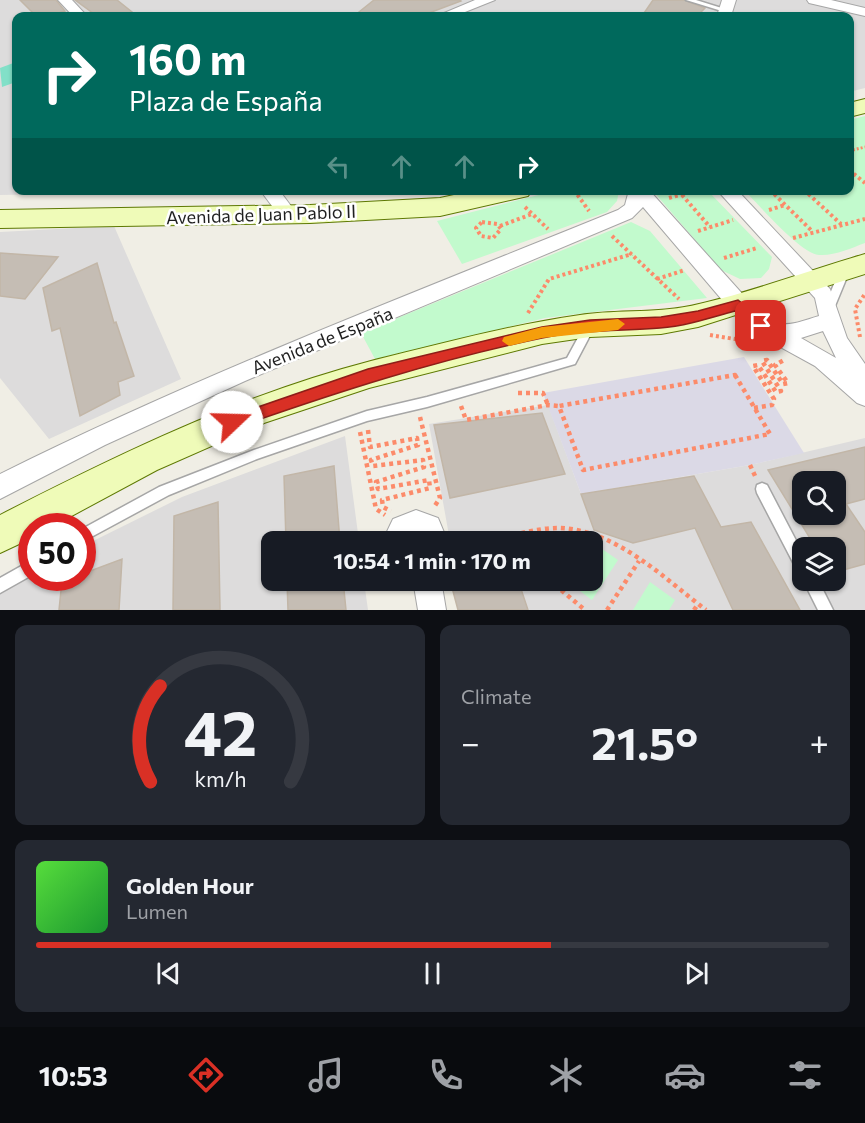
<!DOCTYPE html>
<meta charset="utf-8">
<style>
:root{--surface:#171b24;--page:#242831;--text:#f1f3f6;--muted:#9ea1a6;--line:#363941;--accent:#d93025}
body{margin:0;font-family:Commissioner,sans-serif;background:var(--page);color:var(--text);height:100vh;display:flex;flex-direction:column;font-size:22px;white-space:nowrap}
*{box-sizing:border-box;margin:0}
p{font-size:20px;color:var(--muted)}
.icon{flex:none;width:33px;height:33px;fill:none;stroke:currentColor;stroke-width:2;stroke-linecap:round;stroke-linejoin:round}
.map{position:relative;height:610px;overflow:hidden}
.side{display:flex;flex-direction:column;gap:15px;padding:15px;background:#0d0f14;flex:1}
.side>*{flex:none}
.top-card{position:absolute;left:12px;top:12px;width:842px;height:183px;border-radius:12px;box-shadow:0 2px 4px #0004;background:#00695c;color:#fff;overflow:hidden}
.buttons{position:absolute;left:792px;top:471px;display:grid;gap:12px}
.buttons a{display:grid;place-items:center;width:54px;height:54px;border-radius:12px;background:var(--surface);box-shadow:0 2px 4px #0004;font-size:30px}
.speed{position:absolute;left:18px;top:513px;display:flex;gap:12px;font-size:30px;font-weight:700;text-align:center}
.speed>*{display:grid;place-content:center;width:78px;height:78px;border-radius:50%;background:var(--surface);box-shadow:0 2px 4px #0004;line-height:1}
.speed .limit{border:9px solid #d22;background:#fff;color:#111}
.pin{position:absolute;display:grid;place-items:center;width:51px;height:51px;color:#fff;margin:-26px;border-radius:12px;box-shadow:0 3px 9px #0006}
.me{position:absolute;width:66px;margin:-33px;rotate:69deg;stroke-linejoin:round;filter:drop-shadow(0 0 4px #0008)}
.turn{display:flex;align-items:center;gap:21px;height:126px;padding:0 18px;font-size:27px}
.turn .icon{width:78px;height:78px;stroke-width:2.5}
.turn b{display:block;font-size:42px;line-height:51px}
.lanes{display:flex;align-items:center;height:57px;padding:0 18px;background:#0003;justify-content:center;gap:30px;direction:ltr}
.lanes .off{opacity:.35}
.big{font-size:45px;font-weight:700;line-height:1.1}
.side .card{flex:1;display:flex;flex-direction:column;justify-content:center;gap:9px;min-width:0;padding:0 21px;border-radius:12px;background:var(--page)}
.side .dial{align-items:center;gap:0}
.dial svg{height:156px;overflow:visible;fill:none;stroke:var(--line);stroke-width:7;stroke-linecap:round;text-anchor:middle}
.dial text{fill:var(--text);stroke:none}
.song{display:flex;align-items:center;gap:18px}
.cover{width:72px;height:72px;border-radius:9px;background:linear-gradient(135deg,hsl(110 70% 55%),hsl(130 70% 35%))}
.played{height:6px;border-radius:3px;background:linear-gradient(90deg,var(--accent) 65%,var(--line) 65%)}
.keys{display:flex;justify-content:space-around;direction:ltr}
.heat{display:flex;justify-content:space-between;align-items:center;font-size:33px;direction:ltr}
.side .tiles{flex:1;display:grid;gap:15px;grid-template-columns:1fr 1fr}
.card:last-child{grid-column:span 2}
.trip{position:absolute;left:261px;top:531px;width:342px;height:60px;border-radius:12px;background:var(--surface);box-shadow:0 2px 4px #0004;font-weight:700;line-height:60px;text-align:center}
.tab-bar{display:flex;height:96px;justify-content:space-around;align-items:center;background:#090b0e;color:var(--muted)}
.tab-bar .icon{width:42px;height:42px}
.tab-bar .active{color:var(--accent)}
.tab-bar b{font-size:27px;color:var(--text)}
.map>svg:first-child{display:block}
</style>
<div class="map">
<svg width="865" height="610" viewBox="0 0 865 610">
<rect width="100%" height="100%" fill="#f0eee5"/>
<!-- residential -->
<path fill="#dddcdc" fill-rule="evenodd" d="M0,0H865V88L849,92V16H16V190L235,191L0,195Z
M114,226L181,379L49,439L0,378V232Z
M548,405L581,494L750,465L865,438V610H463L458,581L592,580V542L450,541L429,424ZM802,482H836V514H802ZM802,548H836V580H802Z
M345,436L359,541L272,542V580L364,581L368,610H0V587L31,572L32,578H82L83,546L182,497Z"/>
<!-- park -->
<path fill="#c2facd" d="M865,116V243C851,248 835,256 819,255C800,253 760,206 745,191L849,190V120Z
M554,191H619L617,201L607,212L462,264L437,221Z
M653,191H708L772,257L769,269L761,278L740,279L721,270Z
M631,222L650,231L707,298L545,318L375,359L361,333Z
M595,544L618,560L592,600L568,582L592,580Z
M650,582L675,600L669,610H633Z"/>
<!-- pitch -->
<path fill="#82e0c8" d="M16,62V82L2,87L0,68Z"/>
<!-- plaza -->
<path fill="#dbd9e6" d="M744,357L804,453L750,465L581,494L543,393Z"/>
<!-- building -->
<path fill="#c5bdb4" stroke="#c2b6a7" stroke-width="1.5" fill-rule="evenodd" d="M20,0H56L65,11L49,16H36Z
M75,0H117L137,16H97Z
M374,0H460L461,1L421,16H354Z
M653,0H684L705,8L697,16H642Z
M0,253L58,257L25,299L0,296Z
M97,263L114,323L116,322L134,376L118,382L120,395L80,416L60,328L52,331L43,288Z
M542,413L565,474L450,498L434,425Z
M865,447V499L846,504L865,532V564L836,572V548H816L768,470ZM802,482H836V514H802Z
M334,466L340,542H286L284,476Z
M694,476L721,527L751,522L800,610H733L695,528L633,543L594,530L581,494Z
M218,502L220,610H173L174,516Z
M122,559L119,610H59L62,581L82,578V574Z
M287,580H343L346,610H288Z
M450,580H518L528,610H458Z"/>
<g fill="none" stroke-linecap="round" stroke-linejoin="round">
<defs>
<path id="lane" d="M686,0H696L728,10L725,12Z
M844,268L849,272L835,306L834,309H826L825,306L839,272Z
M590,322L594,323L595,326L575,364L427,407L367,421L257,459L169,495L82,542V529L159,487L254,450L367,411L427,397L567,358L586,323Z
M762,483L767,485L802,552V571L797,570L757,493L756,489L757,485Z
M32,560V575L0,593V578Z
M803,580H818L833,610H818Z"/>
<path id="street" d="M58,0H72L87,16H73Z
M475,0H495L455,16H437Z
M722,0H736L731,16H717Z
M807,0H831L865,8V16L809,3Z
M260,190H279L297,214L295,218H281Z
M629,190H649L756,309C781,331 789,325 819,316L815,298L717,190H737L830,289L847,338L865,364V406L857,403L815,366L753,332L740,321L643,207L632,218L245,381L105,445L0,499V474C201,374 411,294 618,210L625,205ZM823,331L836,358L801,338Z
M416,510L438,518L448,542H421L416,535L409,542H382L393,519Z
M413,580H441L446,610H418Z"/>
<path id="secondary" d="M865,99V113L849,117V103Z
M477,190H532L528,196L440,216L310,223L0,228V210L310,205L440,198Z
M865,254V274L698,327L661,334L590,337L542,344L369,388L264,423L157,470L53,526H32V538L0,553V515C119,454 240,395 371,361C440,344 510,325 580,315C620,309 660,314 699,304C755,291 810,270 865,254Z"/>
</defs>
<!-- lane casing -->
<use href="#lane" stroke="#a6a6a6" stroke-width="3"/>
<!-- street casing -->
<use href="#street" stroke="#a6a6a6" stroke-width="2"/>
<!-- secondary casing -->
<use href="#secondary" stroke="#5e7903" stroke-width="2"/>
<!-- path-far2 -->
<path stroke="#fc8b6a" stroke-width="3" stroke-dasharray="2 2" stroke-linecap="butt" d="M849,151L865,147"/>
<!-- path-far1 -->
<path stroke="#fc8b6a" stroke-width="4" stroke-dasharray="3 3" stroke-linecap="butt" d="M849,170L865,183
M574,190L589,211
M770,190L813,232
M804,190L841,224
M682,195L710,227
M669,198L697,190
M525,207L548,229
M769,210L785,205
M482,222L497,224L501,229L493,238L481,236L476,228Z
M500,226L532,214
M698,231L733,220
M612,236L679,299
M793,238L865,219
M724,258L757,248
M657,279L685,270
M528,313L549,279L632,254
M710,335L747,341
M860,337L855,309L865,294"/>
<!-- path -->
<path stroke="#fc8b6a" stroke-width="4.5" stroke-dasharray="4 4" stroke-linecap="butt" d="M735,375L770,434L583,470L559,406Z
M518,393H543L548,405
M461,406L466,420L548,405L559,406
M754,408L772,405L774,399L753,366L758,365L776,392L781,391L762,361L767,360L783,384L788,383L775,365L784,360
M420,417L440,498L434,507
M368,430L370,447L417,438L418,445L371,460L373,466L423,460L424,467L376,482L378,489L429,480L430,488L382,500L383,507L391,511
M360,432L376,509L385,515
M750,465L756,478
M457,538L491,541
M490,540C512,536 536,528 558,528C615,529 664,578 706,610
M549,580L585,610
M607,610L639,561
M694,610L698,604"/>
<!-- lane -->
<use href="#lane" fill="#fff" fill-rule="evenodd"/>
<!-- street -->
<use href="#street" fill="#fff" fill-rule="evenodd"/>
<!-- secondary -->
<use href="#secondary" fill="#effbb8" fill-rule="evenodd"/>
</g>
<!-- route -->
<path fill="#d93025" stroke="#8d1f18" stroke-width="1.5" d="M738,300L766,322V330H756L735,311C710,318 685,326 660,328C620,331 581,330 542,338C436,360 334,393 232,429L224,422L226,418L368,369L542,327L590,320L661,317L698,311Z"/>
<!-- slow -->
<path fill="#f59e0b" d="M618,319L625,324L618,330L542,338L509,346L502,341L504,337L542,327Z"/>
<g text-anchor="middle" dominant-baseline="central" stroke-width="5" stroke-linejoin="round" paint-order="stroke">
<!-- street labels -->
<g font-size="18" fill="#1f1f1f" stroke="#fff">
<text transform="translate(261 214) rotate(-2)">Avenida de Juan Pablo II</text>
<text transform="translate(322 340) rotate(-22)">Avenida de España</text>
</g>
</g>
</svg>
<div class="buttons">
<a><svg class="icon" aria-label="search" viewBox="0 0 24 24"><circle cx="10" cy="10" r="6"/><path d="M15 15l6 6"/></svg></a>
<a><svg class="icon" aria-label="layers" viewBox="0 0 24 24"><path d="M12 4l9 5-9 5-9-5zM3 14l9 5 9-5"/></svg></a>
</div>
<div class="speed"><div class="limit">50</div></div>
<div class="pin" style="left:761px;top:326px;background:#d93025"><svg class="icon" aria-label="arrive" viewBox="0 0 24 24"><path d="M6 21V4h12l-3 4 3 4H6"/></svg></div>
<svg class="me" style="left:232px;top:422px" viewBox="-20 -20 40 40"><circle r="19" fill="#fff"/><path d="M0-13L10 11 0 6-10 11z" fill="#d93025"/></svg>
<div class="trip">10:54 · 1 min · 170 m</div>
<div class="top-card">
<div class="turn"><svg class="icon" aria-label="right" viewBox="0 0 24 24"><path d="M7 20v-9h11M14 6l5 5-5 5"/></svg><div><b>160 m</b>Plaza de España</div></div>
<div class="lanes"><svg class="icon off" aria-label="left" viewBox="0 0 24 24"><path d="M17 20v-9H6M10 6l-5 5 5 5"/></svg><svg class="icon off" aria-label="ahead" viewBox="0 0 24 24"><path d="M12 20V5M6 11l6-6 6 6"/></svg><svg class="icon off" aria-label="ahead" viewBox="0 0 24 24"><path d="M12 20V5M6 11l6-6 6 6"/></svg><svg class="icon" aria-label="right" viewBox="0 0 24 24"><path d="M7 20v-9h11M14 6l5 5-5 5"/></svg></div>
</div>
</div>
<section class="side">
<div class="tiles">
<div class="card dial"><svg viewBox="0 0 100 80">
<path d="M14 69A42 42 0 1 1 86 69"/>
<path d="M14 69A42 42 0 0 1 19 20" stroke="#d93025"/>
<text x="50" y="56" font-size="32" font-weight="700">42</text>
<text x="50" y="72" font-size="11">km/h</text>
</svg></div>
<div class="card"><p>Climate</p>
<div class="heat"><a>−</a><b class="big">21.5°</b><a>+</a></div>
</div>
<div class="card">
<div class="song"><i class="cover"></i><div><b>Golden Hour</b><p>Lumen</p></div></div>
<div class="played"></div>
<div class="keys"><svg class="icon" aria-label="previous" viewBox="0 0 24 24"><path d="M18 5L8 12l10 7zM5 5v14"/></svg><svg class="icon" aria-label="pause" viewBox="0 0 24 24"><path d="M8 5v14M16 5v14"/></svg><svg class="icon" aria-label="next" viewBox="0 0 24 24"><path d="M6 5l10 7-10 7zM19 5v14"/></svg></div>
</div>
</div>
</section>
<nav class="tab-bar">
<b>10:53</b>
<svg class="icon active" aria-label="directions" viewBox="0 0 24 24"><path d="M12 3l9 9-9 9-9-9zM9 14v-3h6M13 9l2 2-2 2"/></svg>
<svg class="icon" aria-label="music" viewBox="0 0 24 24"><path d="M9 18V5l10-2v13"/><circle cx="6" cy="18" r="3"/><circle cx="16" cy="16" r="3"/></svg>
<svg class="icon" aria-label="phone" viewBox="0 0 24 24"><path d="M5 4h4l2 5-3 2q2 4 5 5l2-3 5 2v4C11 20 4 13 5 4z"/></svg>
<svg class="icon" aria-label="climate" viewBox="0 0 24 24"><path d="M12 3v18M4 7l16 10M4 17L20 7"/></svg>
<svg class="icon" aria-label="car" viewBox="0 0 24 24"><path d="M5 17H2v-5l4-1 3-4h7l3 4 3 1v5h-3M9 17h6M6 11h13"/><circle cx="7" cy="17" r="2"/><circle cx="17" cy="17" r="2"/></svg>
<svg class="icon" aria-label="filters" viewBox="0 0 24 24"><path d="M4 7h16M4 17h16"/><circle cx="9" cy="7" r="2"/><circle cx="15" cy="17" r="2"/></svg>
</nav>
